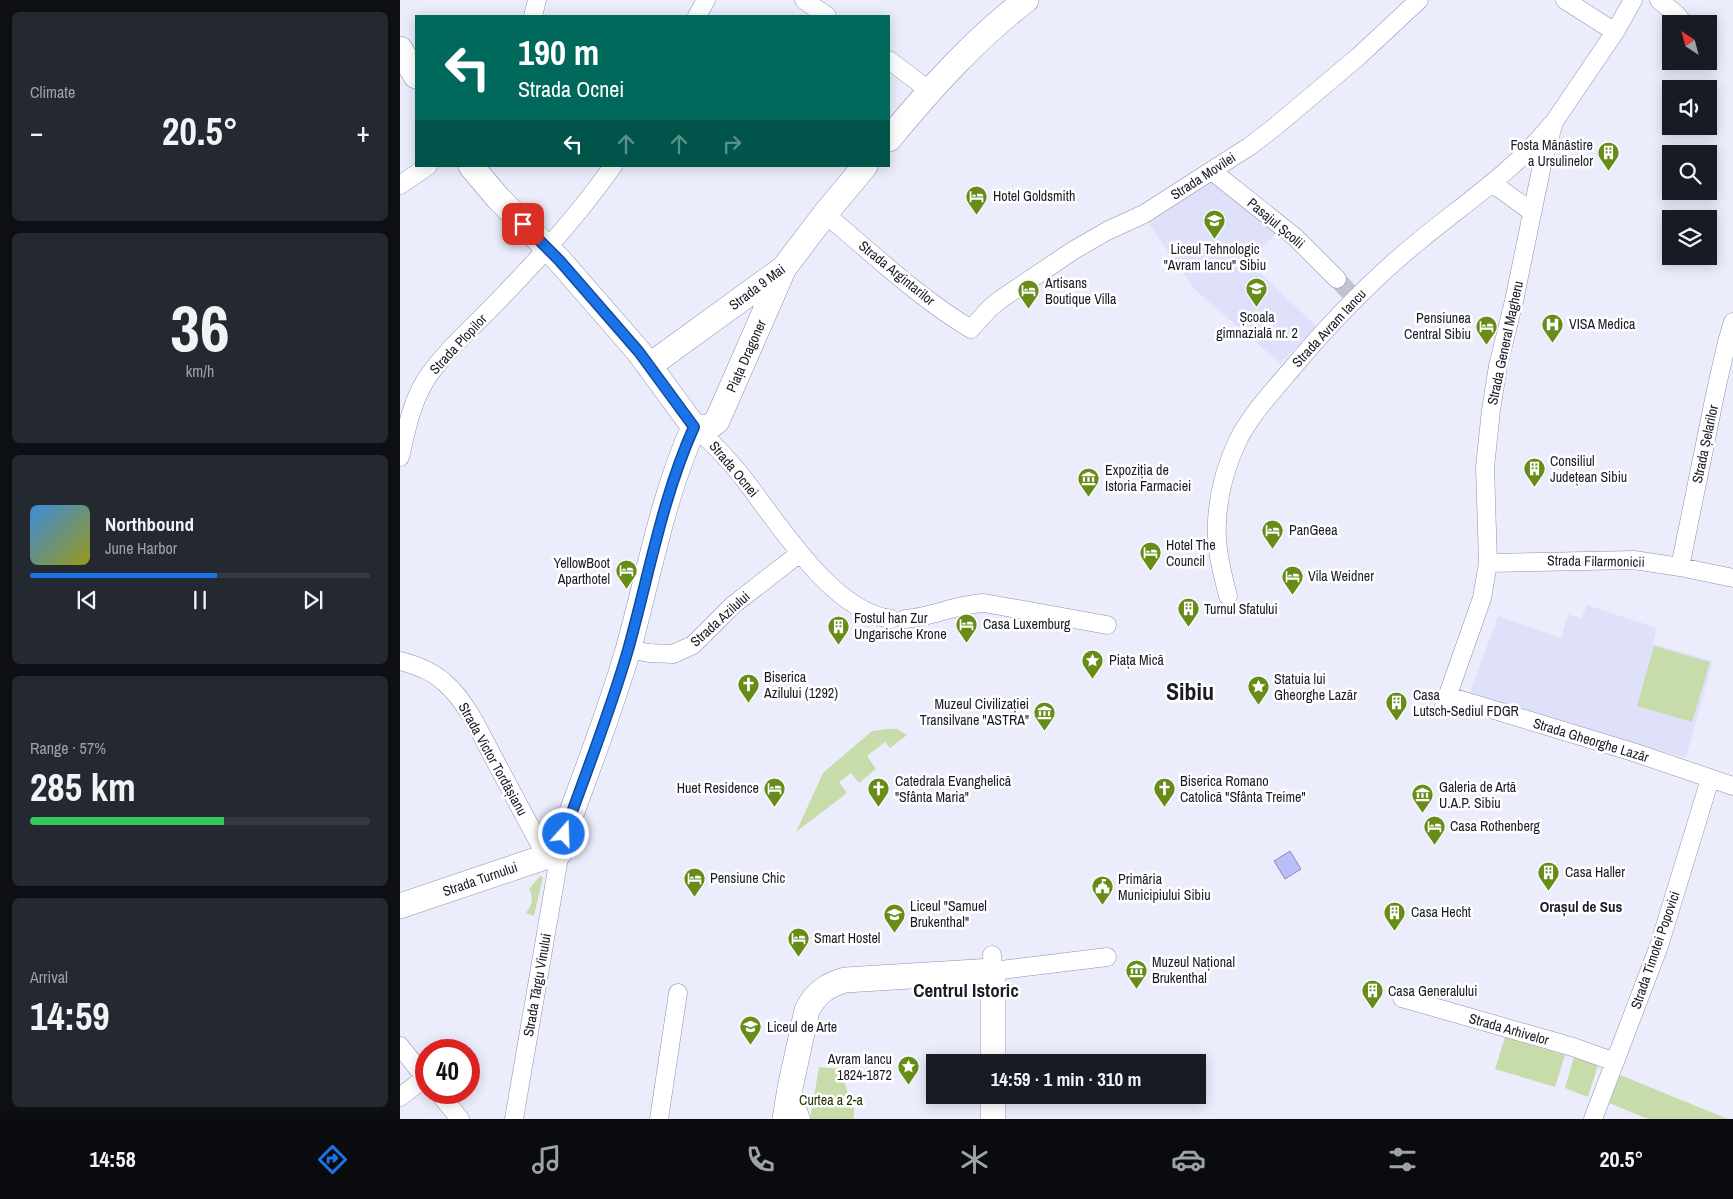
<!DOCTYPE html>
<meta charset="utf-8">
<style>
:root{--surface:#171b24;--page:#242831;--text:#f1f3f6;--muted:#9ea1a6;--line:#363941;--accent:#1a73e8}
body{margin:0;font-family:"Archivo Narrow",sans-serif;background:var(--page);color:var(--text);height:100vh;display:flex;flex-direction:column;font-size:19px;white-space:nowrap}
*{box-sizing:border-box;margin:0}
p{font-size:16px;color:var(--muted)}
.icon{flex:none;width:28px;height:28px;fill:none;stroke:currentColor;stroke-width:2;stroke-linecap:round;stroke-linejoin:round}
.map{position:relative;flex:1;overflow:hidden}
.side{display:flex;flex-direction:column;gap:12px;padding:12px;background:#0d0f14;width:400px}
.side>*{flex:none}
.hud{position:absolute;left:15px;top:15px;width:475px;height:152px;border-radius:0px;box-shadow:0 2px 12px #0003;background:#00695c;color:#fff;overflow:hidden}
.needle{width:32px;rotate:324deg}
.controls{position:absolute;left:1262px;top:15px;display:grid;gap:10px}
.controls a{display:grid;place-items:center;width:55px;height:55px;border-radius:0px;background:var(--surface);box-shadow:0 2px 12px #0003;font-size:25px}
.speed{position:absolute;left:15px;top:1039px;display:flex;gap:10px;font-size:25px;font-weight:700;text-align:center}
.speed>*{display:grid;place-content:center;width:65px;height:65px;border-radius:50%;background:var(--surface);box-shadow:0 2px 12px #0003;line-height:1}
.speed .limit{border:8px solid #d22;background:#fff;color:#111}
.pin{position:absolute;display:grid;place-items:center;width:42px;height:42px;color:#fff;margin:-21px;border-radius:10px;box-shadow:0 2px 8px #0006}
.me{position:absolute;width:55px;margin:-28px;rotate:20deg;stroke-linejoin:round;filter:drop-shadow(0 0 4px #0008)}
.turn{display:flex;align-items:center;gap:18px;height:105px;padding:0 20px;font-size:22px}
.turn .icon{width:65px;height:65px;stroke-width:2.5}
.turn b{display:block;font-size:35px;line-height:42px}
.lanes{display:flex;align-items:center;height:48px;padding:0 20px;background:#0003;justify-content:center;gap:25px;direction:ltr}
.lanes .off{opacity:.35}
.big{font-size:38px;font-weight:800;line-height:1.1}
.side .tile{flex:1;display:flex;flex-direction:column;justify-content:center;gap:8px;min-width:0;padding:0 18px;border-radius:8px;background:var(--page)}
.side .dial{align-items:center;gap:0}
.dial b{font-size:65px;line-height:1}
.song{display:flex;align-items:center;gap:15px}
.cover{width:60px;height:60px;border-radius:8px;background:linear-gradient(135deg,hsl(210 70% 55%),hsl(60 70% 35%))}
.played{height:5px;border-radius:2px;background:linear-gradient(90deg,var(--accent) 55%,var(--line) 55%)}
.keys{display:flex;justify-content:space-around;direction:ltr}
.heat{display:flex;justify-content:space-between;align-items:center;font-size:28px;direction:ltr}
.charge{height:8px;border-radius:4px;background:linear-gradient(90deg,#34c759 57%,var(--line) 0)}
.trip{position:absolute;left:526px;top:1054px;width:280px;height:50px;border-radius:0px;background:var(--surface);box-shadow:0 2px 12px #0003;font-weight:800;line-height:50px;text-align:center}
.tabs{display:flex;height:80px;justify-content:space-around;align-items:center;background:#090b0e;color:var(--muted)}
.tabs .icon{width:35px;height:35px}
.tabs .on{color:var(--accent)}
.tabs b{font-size:22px;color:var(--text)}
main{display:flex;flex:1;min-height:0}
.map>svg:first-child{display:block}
</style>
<main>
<section class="side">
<div class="tile"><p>Climate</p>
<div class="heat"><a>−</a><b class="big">20.5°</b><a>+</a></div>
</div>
<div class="tile dial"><b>36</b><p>km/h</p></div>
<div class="tile">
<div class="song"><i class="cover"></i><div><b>Northbound</b><p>June Harbor</p></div></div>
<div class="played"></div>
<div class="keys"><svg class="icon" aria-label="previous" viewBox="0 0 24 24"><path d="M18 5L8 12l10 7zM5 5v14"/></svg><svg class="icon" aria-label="pause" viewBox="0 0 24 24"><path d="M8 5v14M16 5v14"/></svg><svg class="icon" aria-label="next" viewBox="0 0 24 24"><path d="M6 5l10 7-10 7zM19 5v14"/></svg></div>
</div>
<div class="tile"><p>Range · 57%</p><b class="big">285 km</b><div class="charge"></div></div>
<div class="tile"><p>Arrival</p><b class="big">14:59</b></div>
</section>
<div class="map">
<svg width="1333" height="1119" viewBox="0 0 1333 1119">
<rect width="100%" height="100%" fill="#ecedfc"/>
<!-- built -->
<path fill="#dfe1fb" d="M811,175L879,231L848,261L916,326L881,364L795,290L746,220Z
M1187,605L1257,628L1253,644L1313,661L1286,758L1069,695L1098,616L1161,638L1168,614L1181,619Z"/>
<!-- green -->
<path fill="#c7dcaa" d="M1254,646L1310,662L1292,722L1237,706Z
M489,729H497L507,735L490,748L485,742L467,756L476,769L459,783L451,773L439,782L447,793L396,832L423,773L472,731Z
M140,876L143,877L134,916L126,913C132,905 134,898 129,889Z
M1105,1037L1165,1055L1155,1087L1095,1069Z
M1174,1057L1198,1065L1188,1097L1165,1088Z
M419,1067L441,1069L451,1104H454V1119H410Z
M1220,1075L1328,1119H1248L1209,1103Z"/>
<!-- water -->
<path fill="#babdf6" stroke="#8a8cb8" d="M890,851L901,869L885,879L874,861Z"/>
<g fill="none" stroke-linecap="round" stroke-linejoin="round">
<!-- street-tunnel -->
<path stroke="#c2c3d2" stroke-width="18" stroke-dasharray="18 9" stroke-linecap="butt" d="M937,279L949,292"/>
<defs>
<path id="street" d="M404,0L427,16
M1165,0L1215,32
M1259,0L1277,15L1284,24
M133,16L137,0
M297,16L306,0
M489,60L530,91
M812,171L896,238L937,279
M1092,183L1132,212
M0,185L28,166
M425,214C471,252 520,299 571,329L590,308L601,299L674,250L707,231L744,214L850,146L876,126L959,56L1019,0
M294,427C311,441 326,457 340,474C376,519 430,611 491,619
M0,457C6,432 11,404 25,381C41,355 72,328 94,305C137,261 177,217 213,166
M1088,563L1234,560L1280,567L1333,578
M1280,567L1316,390L1327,342L1333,322
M828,596C822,572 815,547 817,522C818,494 827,463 839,438C852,414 871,393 889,372C929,324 971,280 1019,241C1064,204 1115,170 1152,124
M505,619C532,617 557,604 584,603L707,625
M228,649L249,653L273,654L293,645L333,605L400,553
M0,661C16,665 32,671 44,682C66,701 79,730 92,755C110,789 128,823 146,856
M1048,696L1233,752L1333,786
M1044,706L1082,598L1088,563L1085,467L1091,410L1098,366L1114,301L1142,165L1154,122L1215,32L1233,0
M592,955L593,971L707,957
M1002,998L1173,1047L1215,1062
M0,1046L26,1079
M391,1091L401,1119
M38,1092L60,1119
M0,1097L25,1078
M114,1119L160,852
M259,1119L278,993
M1193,1119L1259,946L1310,779"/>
<path id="secondary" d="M0,49L16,76
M489,139C531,88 574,40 626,0
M71,166L98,198L159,260L239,352L294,427
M249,366L384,268L425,214L465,166
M294,427L308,428L317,421L384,268
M0,906L160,852L164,833C186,773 210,712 228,650C249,575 262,498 294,427
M385,1119L390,1088L407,1010C416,993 427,985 445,980L593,971V1062
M593,1119V1095"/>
</defs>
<!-- street casing -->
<use href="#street" stroke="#8e8fb1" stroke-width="19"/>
<!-- secondary casing -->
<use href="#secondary" stroke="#8e8fb1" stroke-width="26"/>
<!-- street -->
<use href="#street" stroke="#fff" stroke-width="18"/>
<!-- secondary -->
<use href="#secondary" stroke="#fff" stroke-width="25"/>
</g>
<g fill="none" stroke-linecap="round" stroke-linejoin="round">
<defs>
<path id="route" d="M123,224L159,260L239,352L294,427C262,498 249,575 228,650C210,712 186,773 164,834"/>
</defs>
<!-- route casing -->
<use href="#route" stroke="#114b97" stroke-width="12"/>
<!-- route -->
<use href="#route" stroke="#1a73e8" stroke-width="9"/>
</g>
<!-- icons -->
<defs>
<symbol id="building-pin" viewBox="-11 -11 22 30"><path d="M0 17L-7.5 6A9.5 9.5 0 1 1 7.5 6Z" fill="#678d18" stroke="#fff"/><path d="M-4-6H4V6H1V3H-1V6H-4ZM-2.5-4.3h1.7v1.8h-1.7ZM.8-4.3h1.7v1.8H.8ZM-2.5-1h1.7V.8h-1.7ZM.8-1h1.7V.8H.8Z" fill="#fff"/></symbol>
<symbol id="hotel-pin" viewBox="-11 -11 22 30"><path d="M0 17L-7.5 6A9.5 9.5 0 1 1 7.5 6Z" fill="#678d18" stroke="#fff"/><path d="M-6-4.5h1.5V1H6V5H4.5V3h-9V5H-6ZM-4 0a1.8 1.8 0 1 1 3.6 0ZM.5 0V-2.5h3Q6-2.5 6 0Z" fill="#fff"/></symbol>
<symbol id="school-pin" viewBox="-11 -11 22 30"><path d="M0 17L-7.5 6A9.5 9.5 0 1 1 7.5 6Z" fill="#678d18" stroke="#fff"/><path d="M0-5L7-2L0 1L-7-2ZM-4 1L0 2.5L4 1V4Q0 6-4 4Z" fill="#fff"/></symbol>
<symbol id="hospital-pin" viewBox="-11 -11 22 30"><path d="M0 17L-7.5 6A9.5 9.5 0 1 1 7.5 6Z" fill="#678d18" stroke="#fff"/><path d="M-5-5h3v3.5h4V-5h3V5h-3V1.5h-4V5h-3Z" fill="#fff"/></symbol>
<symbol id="museum-pin" viewBox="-11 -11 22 30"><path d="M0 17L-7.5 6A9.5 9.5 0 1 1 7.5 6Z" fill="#678d18" stroke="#fff"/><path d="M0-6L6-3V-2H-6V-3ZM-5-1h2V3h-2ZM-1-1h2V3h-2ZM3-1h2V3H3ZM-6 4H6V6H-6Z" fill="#fff"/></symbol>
<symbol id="sight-pin" viewBox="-11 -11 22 30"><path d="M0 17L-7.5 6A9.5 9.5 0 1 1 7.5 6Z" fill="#678d18" stroke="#fff"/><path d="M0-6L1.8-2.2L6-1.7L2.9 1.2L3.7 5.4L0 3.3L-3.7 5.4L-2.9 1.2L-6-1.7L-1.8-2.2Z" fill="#fff"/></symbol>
<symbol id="church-pin" viewBox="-11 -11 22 30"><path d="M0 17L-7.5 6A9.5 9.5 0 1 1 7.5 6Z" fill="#678d18" stroke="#fff"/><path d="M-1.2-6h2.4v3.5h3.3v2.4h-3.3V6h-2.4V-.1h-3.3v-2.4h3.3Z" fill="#fff"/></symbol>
<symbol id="civic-pin" viewBox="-11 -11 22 30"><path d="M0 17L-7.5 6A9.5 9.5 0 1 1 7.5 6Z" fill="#678d18" stroke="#fff"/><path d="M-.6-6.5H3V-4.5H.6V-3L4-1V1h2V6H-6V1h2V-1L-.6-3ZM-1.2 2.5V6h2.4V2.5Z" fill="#fff"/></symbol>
<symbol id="university-pin" viewBox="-11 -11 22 30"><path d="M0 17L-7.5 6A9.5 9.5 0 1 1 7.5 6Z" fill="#678d18" stroke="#fff"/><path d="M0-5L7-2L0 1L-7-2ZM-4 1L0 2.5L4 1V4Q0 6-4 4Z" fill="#fff"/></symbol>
</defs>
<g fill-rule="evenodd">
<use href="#building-pin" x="1196" y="140" width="25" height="34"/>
<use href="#hotel-pin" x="564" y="184" width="25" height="34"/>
<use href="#school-pin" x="802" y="208" width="25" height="34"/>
<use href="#school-pin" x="844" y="276" width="25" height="34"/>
<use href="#hotel-pin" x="616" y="278" width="25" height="34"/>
<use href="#hospital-pin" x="1140" y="312" width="25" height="34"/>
<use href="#hotel-pin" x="1074" y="314" width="25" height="34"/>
<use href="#building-pin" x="1122" y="456" width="25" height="34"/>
<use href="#museum-pin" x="676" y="466" width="25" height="34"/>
<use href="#hotel-pin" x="860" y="518" width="25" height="34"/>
<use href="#hotel-pin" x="738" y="540" width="25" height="34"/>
<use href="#hotel-pin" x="214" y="558" width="25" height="34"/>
<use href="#hotel-pin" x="880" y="564" width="25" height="34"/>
<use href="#building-pin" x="776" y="596" width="25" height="34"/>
<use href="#hotel-pin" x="554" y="612" width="25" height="34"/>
<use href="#building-pin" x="426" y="614" width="25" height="34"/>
<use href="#sight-pin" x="680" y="648" width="25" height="34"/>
<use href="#church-pin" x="336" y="672" width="25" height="34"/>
<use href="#sight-pin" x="846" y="674" width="25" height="34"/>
<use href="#building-pin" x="984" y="690" width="25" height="34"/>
<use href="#museum-pin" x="632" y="700" width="25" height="34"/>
<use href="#hotel-pin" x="362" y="776" width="25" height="34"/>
<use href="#church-pin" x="466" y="776" width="25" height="34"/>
<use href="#church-pin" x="752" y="776" width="25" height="34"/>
<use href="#museum-pin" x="1010" y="782" width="25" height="34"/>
<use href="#hotel-pin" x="1022" y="814" width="25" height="34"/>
<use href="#building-pin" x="1136" y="860" width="25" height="34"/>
<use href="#hotel-pin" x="282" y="866" width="25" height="34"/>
<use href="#civic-pin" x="690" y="874" width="25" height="34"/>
<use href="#building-pin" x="982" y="900" width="25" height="34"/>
<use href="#university-pin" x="482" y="902" width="25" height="34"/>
<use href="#hotel-pin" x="386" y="926" width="25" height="34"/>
<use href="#museum-pin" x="724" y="958" width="25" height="34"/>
<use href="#building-pin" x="960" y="978" width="25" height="34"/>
<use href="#school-pin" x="338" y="1014" width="25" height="34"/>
<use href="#sight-pin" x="496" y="1054" width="25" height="34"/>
</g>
<g text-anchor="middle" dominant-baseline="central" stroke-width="5" stroke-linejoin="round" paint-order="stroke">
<!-- poi labels -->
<g font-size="14" fill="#1b1b28" stroke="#fff" text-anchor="start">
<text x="1193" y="145" text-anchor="end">Fosta Mănăstire<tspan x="1193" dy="16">a Ursulinelor</tspan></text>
<text x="593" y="196">Hotel Goldsmith</text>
<text x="815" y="249" text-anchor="middle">Liceul Tehnologic<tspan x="815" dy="16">"Avram Iancu" Sibiu</tspan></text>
<text x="645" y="283">Artisans<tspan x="645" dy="16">Boutique Villa</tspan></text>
<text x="857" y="317" text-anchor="middle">Școala<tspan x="857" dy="16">gimnazială nr. 2</tspan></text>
<text x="1071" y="318" text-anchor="end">Pensiunea<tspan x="1071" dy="16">Central Sibiu</tspan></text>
<text x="1169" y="324">VISA Medica</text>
<text x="1150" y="461">Consiliul<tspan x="1150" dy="16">Județean Sibiu</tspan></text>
<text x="705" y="470">Expoziția de<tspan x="705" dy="16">Istoria Farmaciei</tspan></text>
<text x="889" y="530">PanGeea</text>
<text x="766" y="545">Hotel The<tspan x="766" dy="16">Council</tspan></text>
<text x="210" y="563" text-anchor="end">YellowBoot<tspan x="210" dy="16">Aparthotel</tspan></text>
<text x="908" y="576">Vila Weidner</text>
<text x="804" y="609">Turnul Sfatului</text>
<text x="454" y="618">Fostul han Zur<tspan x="454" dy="16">Ungarische Krone</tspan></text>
<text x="583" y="624">Casa Luxemburg</text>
<text x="709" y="660">Piața Mică</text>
<text x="364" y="677">Biserica<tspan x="364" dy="16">Azilului (1292)</tspan></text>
<text x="874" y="679">Statuia lui<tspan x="874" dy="16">Gheorghe Lazăr</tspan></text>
<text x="1013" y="695">Casa<tspan x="1013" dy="16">Lutsch-Sediul FDGR</tspan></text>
<text x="629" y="704" text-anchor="end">Muzeul Civilizației<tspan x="629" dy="16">Transilvane "ASTRA"</tspan></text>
<text x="495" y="781">Catedrala Evanghelică<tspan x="495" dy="16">"Sfânta Maria"</tspan></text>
<text x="780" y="781">Biserica Romano<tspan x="780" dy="16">Catolică "Sfânta Treime"</tspan></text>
<text x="1039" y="787">Galeria de Artă<tspan x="1039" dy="16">U.A.P. Sibiu</tspan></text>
<text x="359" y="788" text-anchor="end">Huet Residence</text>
<text x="1050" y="826">Casa Rothenberg</text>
<text x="1165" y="872">Casa Haller</text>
<text x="310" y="878">Pensiune Chic</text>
<text x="718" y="879">Primăria<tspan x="718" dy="16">Municipiului Sibiu</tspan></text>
<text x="510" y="906">Liceul "Samuel<tspan x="510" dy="16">Brukenthal"</tspan></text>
<text x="1011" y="912">Casa Hecht</text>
<text x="414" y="938">Smart Hostel</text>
<text x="752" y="962">Muzeul Național<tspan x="752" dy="16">Brukenthal</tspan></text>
<text x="988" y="991">Casa Generalului</text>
<text x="367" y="1027">Liceul de Arte</text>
<text x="492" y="1059" text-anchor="end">Avram Iancu<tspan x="492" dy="16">1824-1872</tspan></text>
</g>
<!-- street labels -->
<g font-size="14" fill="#1b1b28" stroke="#fff">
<text transform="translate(803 176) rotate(-33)">Strada Movilei</text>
<text transform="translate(876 223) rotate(40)">Pasajul Școlii</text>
<text transform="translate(497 273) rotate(39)">Strada Argintarilor</text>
<text transform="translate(357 287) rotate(-37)">Strada 9 Mai</text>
<text transform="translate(929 328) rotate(-47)">Strada Avram Iancu</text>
<text transform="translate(1105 343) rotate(-78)">Strada General Magheru</text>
<text transform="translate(58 344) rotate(-47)">Strada Plopilor</text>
<text transform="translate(346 356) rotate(-66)">Piața Dragoner</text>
<text transform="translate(1305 444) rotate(-78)">Strada Șelarilor</text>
<text transform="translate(334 469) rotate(50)">Strada Ocnei</text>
<text transform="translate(1196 561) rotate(1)">Strada Filarmonicii</text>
<text transform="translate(320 619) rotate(-42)">Strada Azilului</text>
<text transform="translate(1191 740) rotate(17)">Strada Gheorghe Lazăr</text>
<text transform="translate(93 759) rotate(61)">Strada Victor Tordășianu</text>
<text transform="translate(80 879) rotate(-19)">Strada Turnului</text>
<text transform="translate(1255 950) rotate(-71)">Strada Timotei Popovici</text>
<text transform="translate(137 985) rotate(-80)">Strada Târgu Vinului</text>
<text transform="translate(1109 1029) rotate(16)">Strada Arhivelor</text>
</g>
<!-- park labels -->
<g font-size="14" fill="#230" stroke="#fff">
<text x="431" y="1100">Curtea a 2-a</text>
</g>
<!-- neighbourhood labels -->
<g font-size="15" font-weight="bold" fill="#1b1b28" stroke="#fff">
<text x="1181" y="906">Orașul de Sus</text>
</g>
<!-- district labels -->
<g font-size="19" font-weight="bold" fill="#1b1b28" stroke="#fff">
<text x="566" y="990">Centrul Istoric</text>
</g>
<!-- town labels -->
<g font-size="24" font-weight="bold" fill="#1b1b28" stroke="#fff">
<text x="790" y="691">Sibiu</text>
</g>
</g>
</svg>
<div class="controls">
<a><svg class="needle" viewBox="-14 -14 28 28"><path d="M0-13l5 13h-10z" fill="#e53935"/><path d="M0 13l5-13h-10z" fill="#9ea1a6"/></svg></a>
<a><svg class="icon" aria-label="sound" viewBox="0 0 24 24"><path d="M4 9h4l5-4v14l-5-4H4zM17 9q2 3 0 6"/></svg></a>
<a><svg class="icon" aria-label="search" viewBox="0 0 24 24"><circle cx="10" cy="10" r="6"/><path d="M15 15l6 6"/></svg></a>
<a><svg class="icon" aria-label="layers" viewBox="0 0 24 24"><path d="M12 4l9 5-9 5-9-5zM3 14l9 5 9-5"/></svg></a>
</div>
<div class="speed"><div class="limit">40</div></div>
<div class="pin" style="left:123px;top:224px;background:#d93025"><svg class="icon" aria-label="arrive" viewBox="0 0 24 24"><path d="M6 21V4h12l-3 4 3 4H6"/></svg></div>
<svg class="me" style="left:164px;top:834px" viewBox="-20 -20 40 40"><circle r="17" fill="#1a73e8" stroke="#fff" stroke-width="3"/><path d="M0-11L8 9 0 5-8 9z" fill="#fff"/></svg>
<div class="trip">14:59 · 1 min · 310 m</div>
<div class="hud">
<div class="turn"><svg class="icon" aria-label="left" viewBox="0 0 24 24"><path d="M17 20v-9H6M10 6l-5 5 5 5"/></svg><div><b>190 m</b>Strada Ocnei</div></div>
<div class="lanes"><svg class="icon" aria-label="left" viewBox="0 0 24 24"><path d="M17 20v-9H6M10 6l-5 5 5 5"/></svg><svg class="icon off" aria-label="ahead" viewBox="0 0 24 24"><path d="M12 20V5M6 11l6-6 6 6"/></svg><svg class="icon off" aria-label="ahead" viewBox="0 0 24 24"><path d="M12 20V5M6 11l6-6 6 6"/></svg><svg class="icon off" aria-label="right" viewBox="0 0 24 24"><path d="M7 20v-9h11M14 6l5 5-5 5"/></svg></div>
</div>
</div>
</main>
<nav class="tabs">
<b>14:58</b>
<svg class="icon on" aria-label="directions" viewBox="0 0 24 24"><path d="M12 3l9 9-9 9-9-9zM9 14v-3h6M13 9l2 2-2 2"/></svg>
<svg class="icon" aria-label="music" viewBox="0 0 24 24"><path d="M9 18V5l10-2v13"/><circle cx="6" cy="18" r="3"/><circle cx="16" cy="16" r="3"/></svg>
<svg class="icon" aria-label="phone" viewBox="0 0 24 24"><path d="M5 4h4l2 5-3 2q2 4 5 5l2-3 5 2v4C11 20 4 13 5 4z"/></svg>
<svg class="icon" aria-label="climate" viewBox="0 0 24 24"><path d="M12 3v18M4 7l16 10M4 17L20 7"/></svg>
<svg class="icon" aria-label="car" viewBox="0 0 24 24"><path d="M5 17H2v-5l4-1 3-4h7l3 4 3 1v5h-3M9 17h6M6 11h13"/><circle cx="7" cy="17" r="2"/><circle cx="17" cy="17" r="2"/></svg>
<svg class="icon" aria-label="filters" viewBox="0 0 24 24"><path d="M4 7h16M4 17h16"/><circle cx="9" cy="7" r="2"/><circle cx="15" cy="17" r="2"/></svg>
<b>20.5°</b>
</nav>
